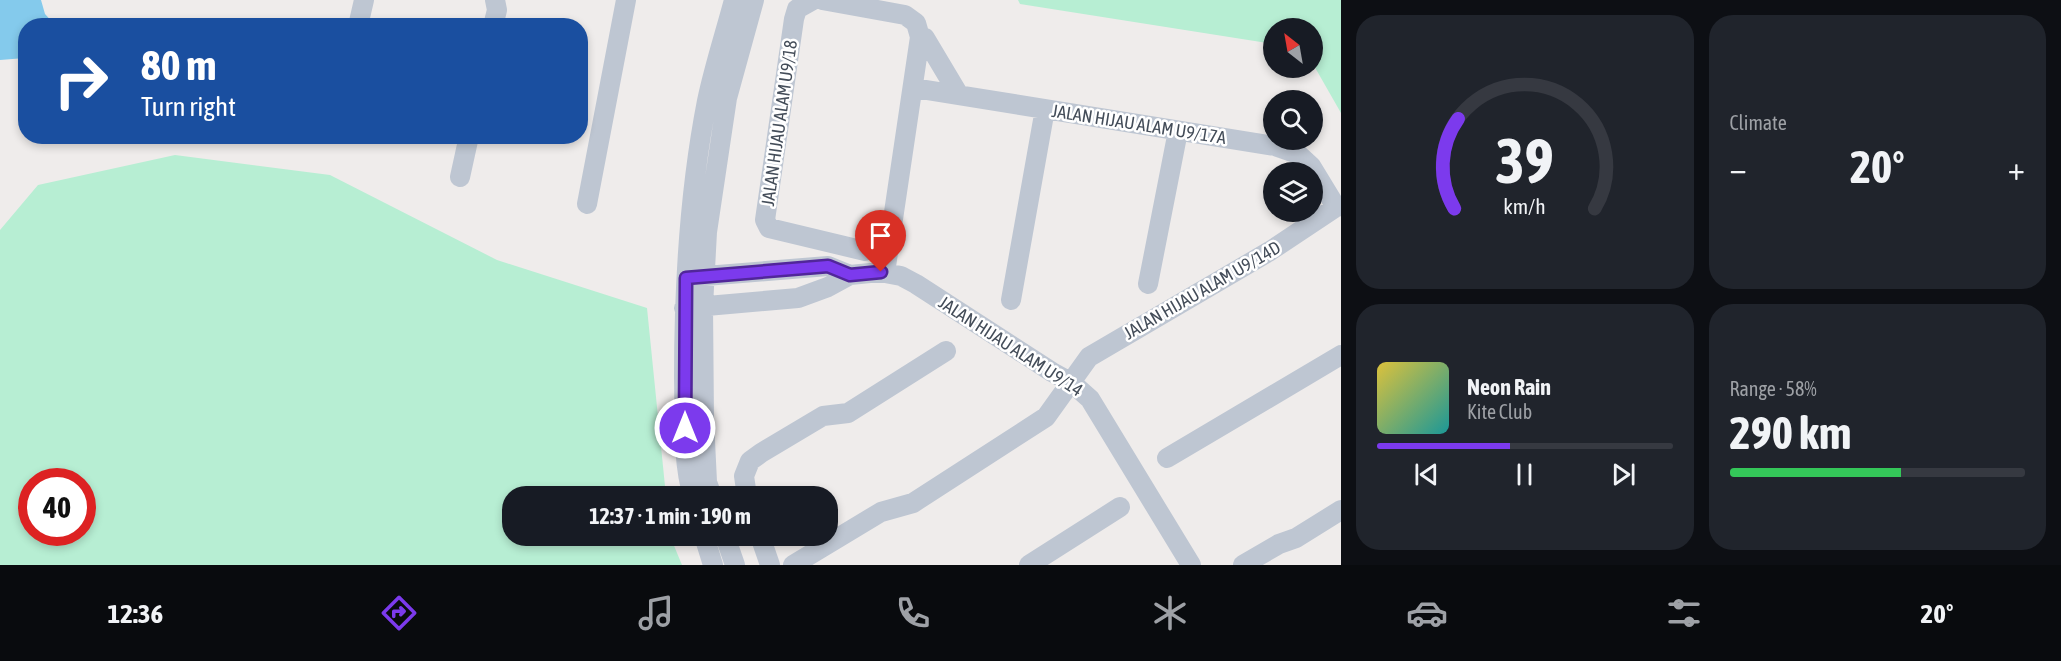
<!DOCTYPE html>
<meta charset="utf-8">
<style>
:root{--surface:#171b24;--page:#20242c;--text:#f1f3f6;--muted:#9ea1a6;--line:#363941;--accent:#7c3aed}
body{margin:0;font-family:"Asap Condensed",sans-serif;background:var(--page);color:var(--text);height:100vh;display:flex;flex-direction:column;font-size:22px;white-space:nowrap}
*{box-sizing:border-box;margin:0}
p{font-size:20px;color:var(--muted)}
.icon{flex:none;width:33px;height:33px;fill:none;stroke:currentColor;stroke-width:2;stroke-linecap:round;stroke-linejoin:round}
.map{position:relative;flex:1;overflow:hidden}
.panel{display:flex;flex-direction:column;gap:15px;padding:15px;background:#0d0f14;width:720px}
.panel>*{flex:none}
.guide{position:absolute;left:18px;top:18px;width:570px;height:126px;border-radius:24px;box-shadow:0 3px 9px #0003;background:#1a4fa0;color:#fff;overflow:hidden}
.needle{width:39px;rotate:329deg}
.fabs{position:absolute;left:1263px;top:18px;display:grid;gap:12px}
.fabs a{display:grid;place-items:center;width:60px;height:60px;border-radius:50%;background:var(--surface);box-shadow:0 3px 9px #0003;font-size:30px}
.speed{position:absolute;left:18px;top:468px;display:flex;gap:12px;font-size:30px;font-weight:700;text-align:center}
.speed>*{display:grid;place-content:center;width:78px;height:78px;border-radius:50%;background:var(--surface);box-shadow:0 3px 9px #0003;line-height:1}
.speed .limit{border:9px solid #d22;background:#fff;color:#111}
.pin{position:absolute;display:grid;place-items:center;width:51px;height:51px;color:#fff;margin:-62px -26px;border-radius:50% 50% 50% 0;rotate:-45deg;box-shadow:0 0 6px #0007}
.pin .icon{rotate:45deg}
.me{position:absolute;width:66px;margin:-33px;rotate:0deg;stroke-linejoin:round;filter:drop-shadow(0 0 4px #0008)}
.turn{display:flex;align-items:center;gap:21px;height:126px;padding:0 24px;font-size:27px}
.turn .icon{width:78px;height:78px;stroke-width:2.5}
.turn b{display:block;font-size:42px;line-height:51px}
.big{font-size:45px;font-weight:700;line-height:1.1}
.panel .card{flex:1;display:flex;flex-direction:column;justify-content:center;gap:9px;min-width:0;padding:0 21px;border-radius:24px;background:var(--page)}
.panel .dial{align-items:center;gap:0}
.dial svg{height:156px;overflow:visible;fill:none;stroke:var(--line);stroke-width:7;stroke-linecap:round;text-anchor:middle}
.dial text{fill:var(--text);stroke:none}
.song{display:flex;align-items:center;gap:18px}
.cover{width:72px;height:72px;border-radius:9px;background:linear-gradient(135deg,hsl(50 70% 55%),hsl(180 70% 35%))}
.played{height:6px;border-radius:3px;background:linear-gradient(90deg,var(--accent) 45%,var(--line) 45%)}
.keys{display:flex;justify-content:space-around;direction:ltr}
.heat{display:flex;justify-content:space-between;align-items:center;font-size:33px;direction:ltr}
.charge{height:9px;border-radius:4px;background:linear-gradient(90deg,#34c759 58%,var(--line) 0)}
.panel .tiles{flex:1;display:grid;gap:15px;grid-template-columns:repeat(2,1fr)}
.trip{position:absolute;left:502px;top:486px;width:336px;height:60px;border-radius:24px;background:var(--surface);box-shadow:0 3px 9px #0003;font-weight:700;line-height:60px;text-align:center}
.dock{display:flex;height:96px;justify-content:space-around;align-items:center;background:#090b0e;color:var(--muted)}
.dock .icon{width:42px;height:42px}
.dock .active{color:var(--accent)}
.dock b{font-size:27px;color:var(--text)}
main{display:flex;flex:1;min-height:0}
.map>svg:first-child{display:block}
</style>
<main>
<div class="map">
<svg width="1341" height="565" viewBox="0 0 1341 565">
<rect width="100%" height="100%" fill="#efeceb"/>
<!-- green -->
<path fill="#b7eed3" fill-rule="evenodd" d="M1018,0H1341V113L1313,64L1312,28H1274L1273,44L1020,4Z
M175,155L330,175L497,260L647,308L666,496H513V536H670L682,565H0V230L38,185ZM32,482H82V532H32Z"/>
<!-- water -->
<path fill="#84caec" d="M0,0H41L45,14L55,25L26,26L25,58L0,60Z"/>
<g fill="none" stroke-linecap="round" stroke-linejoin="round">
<!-- minor -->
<path stroke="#bec6d2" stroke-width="20" d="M813,0L797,9L794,19L765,220L769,228L865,251
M822,0L905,15L916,23L920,37L885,273
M358,26L364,0
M493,26L497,10L495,0
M920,37L925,38L959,95
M914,88L1275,146L1298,154L1311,166L1336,207
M460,177L469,136
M587,204L626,0
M693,277L828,266L850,275
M1148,284L1178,131
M1011,300L1045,109
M684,308L798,298L828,287L850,275L870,273H885L901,276L916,284L1052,372L1072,383L1090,399L1191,565
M1167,458L1341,355
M693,496C682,461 685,416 684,378C684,286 689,193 707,101C714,67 725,34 734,0
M712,496L707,482L704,420L703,306L707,232L727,98L754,0
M747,496L744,476L750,461L761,453L823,416L848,413L946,351
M704,536L713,565
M725,536L735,565
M760,536L770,565
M793,565L881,512L913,503L1046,417L1089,357L1270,251L1336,207L1341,206
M1029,565L1120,507
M1243,565L1279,544L1296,538L1341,510"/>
</g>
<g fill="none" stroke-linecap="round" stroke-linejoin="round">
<defs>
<path id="route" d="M685,428L686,278L828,266L850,275L881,272"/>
</defs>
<!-- route casing -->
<use href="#route" stroke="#51269a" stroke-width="15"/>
<!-- route -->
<use href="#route" stroke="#7c3aed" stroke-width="10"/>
</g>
<g text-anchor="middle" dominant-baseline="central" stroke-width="5" stroke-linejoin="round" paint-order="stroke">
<!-- street labels -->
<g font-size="18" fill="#444d59" stroke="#fff">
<text transform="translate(779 123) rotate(-82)">JALAN HIJAU ALAM U9/18</text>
<text transform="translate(1139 124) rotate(9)">JALAN HIJAU ALAM U9/17A</text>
<text transform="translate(1202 290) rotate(-30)">JALAN HIJAU ALAM U9/14D</text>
<text transform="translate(1011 346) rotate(33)">JALAN HIJAU ALAM U9/14</text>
</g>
</g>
</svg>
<div class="fabs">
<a><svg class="needle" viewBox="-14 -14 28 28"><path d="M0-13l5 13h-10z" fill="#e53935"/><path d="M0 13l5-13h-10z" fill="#9ea1a6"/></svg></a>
<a><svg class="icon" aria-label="search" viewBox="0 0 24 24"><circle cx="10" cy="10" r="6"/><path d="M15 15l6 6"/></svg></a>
<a><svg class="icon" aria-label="layers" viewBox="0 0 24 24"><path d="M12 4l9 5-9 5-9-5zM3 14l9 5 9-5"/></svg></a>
</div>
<div class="speed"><div class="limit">40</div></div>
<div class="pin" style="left:881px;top:272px;background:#d93025"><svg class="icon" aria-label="arrive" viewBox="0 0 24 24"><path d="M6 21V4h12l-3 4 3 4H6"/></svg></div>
<svg class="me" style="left:685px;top:428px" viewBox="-20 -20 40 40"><circle r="17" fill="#7c3aed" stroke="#fff" stroke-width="3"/><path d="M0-11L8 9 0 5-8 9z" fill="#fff"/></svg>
<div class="trip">12:37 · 1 min · 190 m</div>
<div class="guide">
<div class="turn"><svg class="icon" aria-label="right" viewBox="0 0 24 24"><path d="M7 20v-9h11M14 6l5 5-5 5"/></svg><div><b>80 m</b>Turn right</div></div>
</div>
</div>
<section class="panel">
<div class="tiles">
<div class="card dial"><svg viewBox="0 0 100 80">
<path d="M14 69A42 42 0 1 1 86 69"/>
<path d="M14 69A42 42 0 0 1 16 23" stroke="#7c3aed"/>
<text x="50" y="56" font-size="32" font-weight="700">39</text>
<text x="50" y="72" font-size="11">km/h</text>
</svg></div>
<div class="card"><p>Climate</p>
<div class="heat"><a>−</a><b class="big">20°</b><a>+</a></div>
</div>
<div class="card">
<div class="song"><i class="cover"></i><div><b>Neon Rain</b><p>Kite Club</p></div></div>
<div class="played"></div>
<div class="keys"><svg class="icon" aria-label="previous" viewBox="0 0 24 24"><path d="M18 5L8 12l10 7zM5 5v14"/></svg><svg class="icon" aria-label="pause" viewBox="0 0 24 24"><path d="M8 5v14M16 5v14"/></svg><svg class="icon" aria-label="next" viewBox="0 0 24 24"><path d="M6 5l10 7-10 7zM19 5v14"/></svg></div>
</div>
<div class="card"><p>Range · 58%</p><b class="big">290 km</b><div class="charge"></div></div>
</div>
</section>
</main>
<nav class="dock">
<b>12:36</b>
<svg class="icon active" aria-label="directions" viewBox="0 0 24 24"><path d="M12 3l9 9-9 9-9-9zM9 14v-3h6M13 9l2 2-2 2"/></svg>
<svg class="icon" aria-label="music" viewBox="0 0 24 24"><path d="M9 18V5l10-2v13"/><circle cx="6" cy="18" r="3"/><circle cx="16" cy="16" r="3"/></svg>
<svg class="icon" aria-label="phone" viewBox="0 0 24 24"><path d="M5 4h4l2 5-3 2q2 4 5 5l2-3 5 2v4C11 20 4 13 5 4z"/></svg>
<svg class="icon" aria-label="climate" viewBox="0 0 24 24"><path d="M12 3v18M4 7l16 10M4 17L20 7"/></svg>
<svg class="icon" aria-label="car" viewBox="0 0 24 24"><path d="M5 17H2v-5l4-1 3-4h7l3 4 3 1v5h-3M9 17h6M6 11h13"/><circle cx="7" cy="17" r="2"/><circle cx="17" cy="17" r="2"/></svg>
<svg class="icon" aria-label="filters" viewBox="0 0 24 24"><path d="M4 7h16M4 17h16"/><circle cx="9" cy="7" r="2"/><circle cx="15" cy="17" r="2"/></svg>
<b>20°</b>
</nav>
